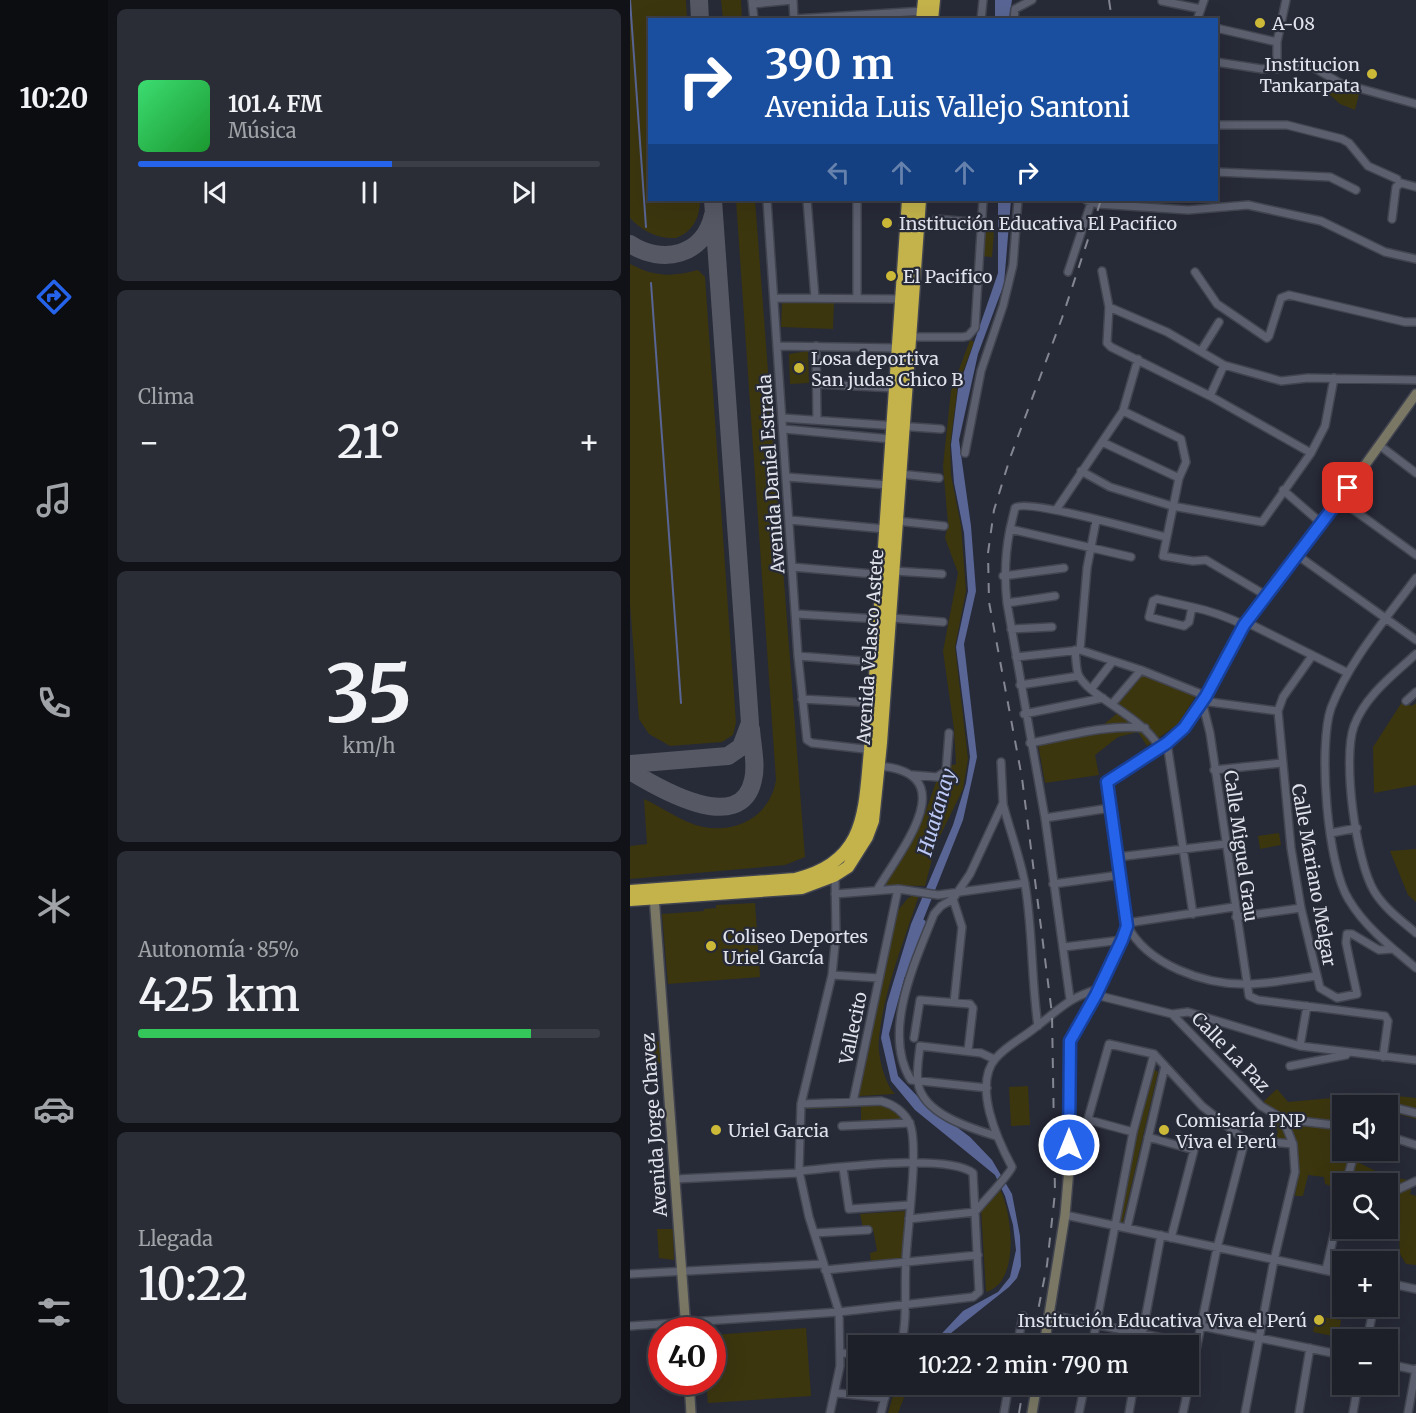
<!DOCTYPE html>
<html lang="es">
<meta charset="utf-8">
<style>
:root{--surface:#1d2029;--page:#2a2d35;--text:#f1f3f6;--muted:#a0a3a8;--line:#3b3e46;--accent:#2563eb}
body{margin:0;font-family:Merriweather,serif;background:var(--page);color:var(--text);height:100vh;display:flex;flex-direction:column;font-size:22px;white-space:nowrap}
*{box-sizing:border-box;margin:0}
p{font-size:20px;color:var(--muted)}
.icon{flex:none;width:33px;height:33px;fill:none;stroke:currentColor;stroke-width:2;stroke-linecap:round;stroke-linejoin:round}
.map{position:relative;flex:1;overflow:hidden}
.panel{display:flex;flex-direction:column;gap:9px;padding:9px;background:#101217;width:522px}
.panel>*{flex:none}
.hud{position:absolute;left:18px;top:18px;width:570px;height:183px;border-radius:0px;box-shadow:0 6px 24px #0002,0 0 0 2px var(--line);background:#1a4fa0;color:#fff;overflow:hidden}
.buttons{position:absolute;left:702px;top:1095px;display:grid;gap:12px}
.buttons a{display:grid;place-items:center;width:66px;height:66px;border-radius:0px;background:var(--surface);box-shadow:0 6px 24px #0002,0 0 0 2px var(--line);font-size:30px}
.speed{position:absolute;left:18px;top:1317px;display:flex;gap:12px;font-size:30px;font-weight:700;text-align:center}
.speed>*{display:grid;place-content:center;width:78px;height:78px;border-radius:50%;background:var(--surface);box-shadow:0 6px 24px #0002,0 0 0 2px var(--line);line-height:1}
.speed .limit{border:9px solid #d22;background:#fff;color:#111}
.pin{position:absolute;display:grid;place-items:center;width:51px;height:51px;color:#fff;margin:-26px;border-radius:12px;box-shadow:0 3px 9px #0006}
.me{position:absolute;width:66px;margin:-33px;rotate:0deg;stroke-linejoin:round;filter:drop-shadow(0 0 4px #0008)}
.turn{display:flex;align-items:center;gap:21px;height:126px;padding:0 18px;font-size:27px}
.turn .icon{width:78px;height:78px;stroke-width:2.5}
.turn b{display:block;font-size:42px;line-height:51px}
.lanes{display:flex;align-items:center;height:57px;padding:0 18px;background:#0003;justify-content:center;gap:30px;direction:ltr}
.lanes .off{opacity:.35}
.big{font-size:45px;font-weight:600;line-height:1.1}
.panel .tile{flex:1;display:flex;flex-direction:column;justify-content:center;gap:9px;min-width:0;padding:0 21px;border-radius:9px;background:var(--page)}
.panel .dial{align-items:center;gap:0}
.dial b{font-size:78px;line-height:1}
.song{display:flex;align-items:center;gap:18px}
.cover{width:72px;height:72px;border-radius:9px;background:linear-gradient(135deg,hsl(140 70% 55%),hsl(130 70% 35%))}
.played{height:6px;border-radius:3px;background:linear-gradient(90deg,var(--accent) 55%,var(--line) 55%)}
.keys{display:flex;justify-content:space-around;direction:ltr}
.heat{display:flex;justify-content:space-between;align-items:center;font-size:33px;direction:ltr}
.charge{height:9px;border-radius:4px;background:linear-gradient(90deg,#34c759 85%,var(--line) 0)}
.trip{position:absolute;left:218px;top:1335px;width:351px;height:60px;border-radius:0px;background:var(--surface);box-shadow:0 6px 24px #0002,0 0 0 2px var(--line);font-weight:600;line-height:60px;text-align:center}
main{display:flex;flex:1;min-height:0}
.menu{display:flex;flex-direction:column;width:108px;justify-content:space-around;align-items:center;background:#0c0d10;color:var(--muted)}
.menu .icon{width:42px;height:42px}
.menu .current{color:var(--accent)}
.menu b{font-size:27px;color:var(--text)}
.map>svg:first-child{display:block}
</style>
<main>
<nav class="menu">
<b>10:20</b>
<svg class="icon current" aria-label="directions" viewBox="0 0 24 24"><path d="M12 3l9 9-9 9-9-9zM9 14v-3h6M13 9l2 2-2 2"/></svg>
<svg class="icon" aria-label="music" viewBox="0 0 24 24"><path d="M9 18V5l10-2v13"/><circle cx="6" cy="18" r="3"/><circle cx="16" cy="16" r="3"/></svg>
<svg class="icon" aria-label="phone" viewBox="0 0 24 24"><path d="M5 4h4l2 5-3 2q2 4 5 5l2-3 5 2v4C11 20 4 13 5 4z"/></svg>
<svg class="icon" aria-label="climate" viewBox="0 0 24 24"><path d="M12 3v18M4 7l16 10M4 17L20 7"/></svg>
<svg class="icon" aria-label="car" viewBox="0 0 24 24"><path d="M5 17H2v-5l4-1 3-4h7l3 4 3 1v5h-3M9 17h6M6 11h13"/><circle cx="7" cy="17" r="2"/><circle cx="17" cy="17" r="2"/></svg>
<svg class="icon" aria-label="filters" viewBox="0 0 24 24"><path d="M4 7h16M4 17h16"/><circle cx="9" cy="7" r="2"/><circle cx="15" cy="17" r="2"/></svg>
</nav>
<section class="panel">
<div class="tile">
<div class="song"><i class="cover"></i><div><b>101.4 FM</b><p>Música</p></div></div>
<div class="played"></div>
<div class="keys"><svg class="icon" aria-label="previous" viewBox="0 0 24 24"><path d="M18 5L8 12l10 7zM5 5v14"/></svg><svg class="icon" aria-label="pause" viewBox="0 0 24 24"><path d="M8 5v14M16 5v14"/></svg><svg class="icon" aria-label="next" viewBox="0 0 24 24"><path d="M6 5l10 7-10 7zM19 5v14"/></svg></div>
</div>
<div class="tile"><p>Clima</p>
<div class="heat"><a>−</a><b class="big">21°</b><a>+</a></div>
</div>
<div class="tile dial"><b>35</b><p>km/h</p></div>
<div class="tile"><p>Autonomía · 85%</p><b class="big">425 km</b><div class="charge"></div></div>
<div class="tile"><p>Llegada</p><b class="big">10:22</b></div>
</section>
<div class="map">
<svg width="786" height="1413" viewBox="0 0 786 1413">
<rect width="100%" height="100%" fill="#272a37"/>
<!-- green -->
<path fill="#3c360f" d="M0,0H56L57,19L20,20V200H70C70,217 63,232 46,238C28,239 12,231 0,218Z
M91,0H111L112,19H93Z
M703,86L729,94L725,110L710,104L700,95Z
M106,200H125L175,857L155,865L0,879V846L17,844L14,799C32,807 53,823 73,827C108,833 140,816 146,780Z
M352,231L364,232L362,257L350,256Z
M0,264C25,277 42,277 68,270L75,277L106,723L103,735L92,742L40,746L19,734L9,719L0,604Z
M152,302H204L203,329L151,327Z
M340,340L344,342L328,385L320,446L321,475L331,526L336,591L325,647L338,759L333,789L306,844L295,886L257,885L252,883L281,844L294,816L311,768L326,764L324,729L313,651L328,573L315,538L318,524L313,466L321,391Z
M178,351L179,383L160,384L159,354Z
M513,673L567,694L548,724L517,746L508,732L488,737L465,755L469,775L415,783L408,744L467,730L490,711L487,702Z
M772,702L782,706L786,703V785L744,793L743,747Z
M649,833L651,845L630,849L628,836Z
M786,849V902L778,895L760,851Z
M290,892C275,939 254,988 249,1038C247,1053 254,1083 265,1094L230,1096L228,1095L268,910L278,898Z
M125,903L130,977L38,984L32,914L74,911V909L86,908V905Z
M30,1041L32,1063L21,1064L19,1042Z
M525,1070L528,1072L492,1225L488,1220L505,1132L522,1071Z
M398,1086L400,1125L381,1126L379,1087Z
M647,1089L658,1102L747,1094L786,1098V1119L758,1111V1106H712V1150L721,1151L719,1158L756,1176L783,1181L780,1194L786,1196V1265L776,1264L770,1254L769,1237L757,1229L758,1184H712V1190L695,1184L694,1177L678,1175L673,1196H665C668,1172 675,1160 658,1141H645L648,1131L639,1122L645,1117L632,1103Z
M263,1101L275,1119L277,1127L212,1130V1127L231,1126V1107L176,1109V1104Z
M370,1189C382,1213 391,1282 356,1292L351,1209Z
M275,1211L272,1259L241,1263L240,1253L247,1251L243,1229L233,1228L230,1214Z
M27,1229H43L44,1260L29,1258Z
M687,1316L711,1320L708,1337L683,1332Z
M176,1328L181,1396L78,1403L76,1382H82L83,1335Z
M266,1385H279L268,1413H258Z"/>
<!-- water -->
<path fill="#596594" d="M365,0H382L379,19H365Z
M368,200H381L374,284L348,354L329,440L341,526L346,591L334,644L347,757L333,820L284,943L259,1034L268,1076L291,1100L340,1137L362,1160L382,1194L390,1236L391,1266L387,1278L379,1287L306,1345H301L333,1311L368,1292L380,1277L386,1250L383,1225L375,1196L365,1175L285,1110L261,1081L251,1038L257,1003L281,924L323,825L336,783L340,757L326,647L338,591L334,533L324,483L321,445L328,389L368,273Z"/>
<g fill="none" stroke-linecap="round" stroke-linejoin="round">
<!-- stream -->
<path stroke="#596594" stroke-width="2" d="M0,0L16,227
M21,283L51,703"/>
<!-- river -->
<path stroke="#596594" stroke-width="12" d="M275,971L291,925"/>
<!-- taxiway -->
<path stroke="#565864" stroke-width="18" d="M69,0L70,20
M0,244C32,265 74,256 83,215
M0,764L98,756L111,747L120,723L83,200
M0,771C28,788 111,837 123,780C127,765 122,745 121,729"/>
<defs>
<path id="street" d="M122,0L124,20
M163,0L164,20
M532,1L571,9
M123,4L163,0
M164,19L294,11
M351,20L353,0
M384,20L385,9L402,0
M567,20L574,0
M586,28L647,42
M586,62L632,69L676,63L710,83L786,104
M647,69V42L656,0
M586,125H657L712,139L719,143L738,166L767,179
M586,172L700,177L726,190
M137,200L168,656L177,740L182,743L243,750
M177,200L185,298
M456,200L467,204L558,210L618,205L691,221L755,252L786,259
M306,219L353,223
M762,219L766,187L771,183L786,187
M472,271L479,307L477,343L481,347L580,396L681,453
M438,272L461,203
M565,272L587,304L637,338L639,336L651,298L659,295L775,322H786
M144,298L274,299
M227,298V200
M479,307L537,332L594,365L651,381L678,378L786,380
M280,337H333L338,336L345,328L353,200
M147,346L268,348
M186,346L187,420
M571,351L589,322
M187,384L265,388
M580,396L594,365
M493,411L551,439L556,462L549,478
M153,418L311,429
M154,429L261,439
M472,442L549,478L533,556L563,561L576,560L637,596
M749,445L786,473
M335,453L351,371L373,306L383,265L388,200
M451,471L480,487L542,506L632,522L681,453L695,426L704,378
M270,474L309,478
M157,477L258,485
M653,490L690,522
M710,500L786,555
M426,510L493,411L508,359
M160,520L255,529
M267,521L314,526
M380,529L385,508C395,498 515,532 535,537
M667,555L786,640
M162,567L255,575
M264,571L312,574
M373,576L434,568
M786,578C756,619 719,661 701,708C688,746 697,866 719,900C735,927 762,948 786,968
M377,603L425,596
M562,607L559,622L554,626L519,617L523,601L527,599L562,607C581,611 597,617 614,625
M166,614L249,619
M261,618L313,622
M616,622L718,673
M381,629L422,627
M445,650C446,658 446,667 448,674C457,696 512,716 529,747
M450,650L457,568L466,521
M786,654C763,675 735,696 724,726C712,759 726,861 744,891C754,908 772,921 786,933
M168,656L245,662
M682,656L653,697L648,711L661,848L671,908L690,988L707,998L727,994L716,943L717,934H722L749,950L763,949
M386,657L450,650L511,670L576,696
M390,685L449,676
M462,688L483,661
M172,699L243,703
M776,701L786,692
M482,704L511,670
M648,711L572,701L580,733L619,996L628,1000L755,1016L758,1021L753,1057
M394,714L473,698
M400,743C438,736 477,724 515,728
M537,743L563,914
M584,770L651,763
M283,775L307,777L316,771L319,733
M373,804C380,831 390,857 395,884C403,931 401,979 408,1026
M415,818L480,808
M701,833L727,828
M488,857L595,844
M423,884L490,875
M247,890C269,852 336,773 249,766
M205,894L268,889L308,895L395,883
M323,899L311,906L304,914C286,960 251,1032 281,1080L357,1088
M606,917L671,908
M497,923L604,907
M497,925C517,965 575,985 617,984C640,984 663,979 686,976
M434,947L492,940
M202,975L249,978
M466,995L542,1014L631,1106L653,1119L663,1144
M440,999L415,818L377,603C374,577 375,554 380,529L501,557
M324,1002L332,927L323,899L340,874L373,803L371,762
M542,1014L558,1012L670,1046L786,1060
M284,1038L290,1000L340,1004L343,1008L338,1051
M670,1046L677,1006
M364,1059L351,1053L290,1046C289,1057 286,1071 288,1083C293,1114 340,1128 366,1136
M660,1066L716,1055
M223,1102L268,889
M171,1104L251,1101C262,1104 273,1111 279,1122C290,1141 277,1233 276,1259C274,1288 278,1317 271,1346
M740,1106H754
M758,1106L786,1113
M653,1119L712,1126
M459,1120L503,1132
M212,1126L280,1123
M758,1136L786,1145
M518,1137L564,1150L541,1238
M213,1168L219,1209L280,1205
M439,1169L445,1165L479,1044L524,1054L572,1106L615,1140L663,1144L665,1172L644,1260L615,1413
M46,1179L169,1173
M716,1184L725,1150
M758,1194L786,1181
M435,1215L712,1274
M279,1219L345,1212C352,1203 381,1173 382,1167C368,1141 342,1085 366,1058C377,1045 393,1038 406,1027C430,1009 438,998 468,989
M497,1228L535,1066
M184,1233L238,1230
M195,1270L348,1255
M696,1270L712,1199
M0,1274L193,1264
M758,1283L786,1289
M420,1315L566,1345
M0,1326L209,1312L343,1297L349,1292L343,1173C316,1153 206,1168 169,1171
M571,1326L712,1355
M737,1340L744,1306
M387,1346L393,1316
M462,1346L503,1132L524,1054
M510,1346L531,1235
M211,1353L228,1354
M758,1364L786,1370
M206,1393L255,1398
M200,1413L210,1366L209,1312L179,1217L169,1171L171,1104L202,975L206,934L205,875
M251,1413L258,1384
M374,1413L379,1384
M449,1413L455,1384
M499,1413L504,1384
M553,1413L587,1248L615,1140
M669,1413L680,1348
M723,1413L728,1384
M778,1413L786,1369"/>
<path id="secondary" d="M24,895L56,1330
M414,1346L435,1215L439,1169L440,1041L466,995L497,925L477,782L537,743L554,727L576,696L614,625L710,500L786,394
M59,1382L61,1413
M402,1413L407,1384"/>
<path id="highway" d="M292,20L294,0
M302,20L304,0
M0,891L165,879C237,862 234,811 240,750L278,200
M0,900L172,888L204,876L218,867L237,837L243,821L251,743L290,200"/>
</defs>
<!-- street casing -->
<use href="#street" stroke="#424550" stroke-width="10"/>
<!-- secondary casing -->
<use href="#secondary" stroke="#424550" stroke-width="12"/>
<!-- highway casing -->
<use href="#highway" stroke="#424550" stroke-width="15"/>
<!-- street -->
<use href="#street" stroke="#5b5f6e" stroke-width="7"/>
<!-- secondary -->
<use href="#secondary" stroke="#7a7864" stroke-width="9"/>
<!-- highway -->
<use href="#highway" stroke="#c4b34b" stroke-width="12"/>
<!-- rail -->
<path stroke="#848792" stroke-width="2" stroke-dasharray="10 10" stroke-linecap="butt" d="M479,0L482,20
M401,1346L417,1265L425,1193L422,1014L392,778L359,602L358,553L364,510L380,458L432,318L471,200
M389,1413L394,1384"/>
</g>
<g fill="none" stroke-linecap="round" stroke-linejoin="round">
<defs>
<path id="route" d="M439,1145L440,1041L466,995L492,940L497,926L477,782L537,743L554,728L576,696L614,625L718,488"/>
</defs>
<!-- route casing -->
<use href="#route" stroke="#184099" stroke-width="15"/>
<!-- route -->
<use href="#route" stroke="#2563eb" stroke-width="10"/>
</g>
<!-- markers -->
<g fill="#cdb938" stroke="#272a37" stroke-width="2">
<circle cx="630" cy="23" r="6"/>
<circle cx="742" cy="74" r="6"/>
<circle cx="257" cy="223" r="6"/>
<circle cx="261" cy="276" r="6"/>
<circle cx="169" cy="368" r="6"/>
<circle cx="81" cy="946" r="6"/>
<circle cx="86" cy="1130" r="6"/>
<circle cx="534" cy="1130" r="6"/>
<circle cx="689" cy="1320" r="6"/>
</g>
<g text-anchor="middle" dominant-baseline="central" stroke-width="4.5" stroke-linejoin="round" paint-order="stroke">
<!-- poi labels -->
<g font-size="18" fill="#e1e3ec" stroke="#272a37" text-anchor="start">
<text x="642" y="23">A-08</text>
<text x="730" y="64" text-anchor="end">Institucion<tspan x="730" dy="21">Tankarpata</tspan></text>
<text x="269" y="223">Institución Educativa El Pacifico</text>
<text x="273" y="276">El Pacifico</text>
<text x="181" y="358">Losa deportiva<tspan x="181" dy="21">San judas Chico B</tspan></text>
<text x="93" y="936">Coliseo Deportes<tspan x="93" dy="21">Uriel García</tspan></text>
<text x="546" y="1120">Comisaría PNP<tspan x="546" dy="21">Viva el Perú</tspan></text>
<text x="98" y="1130">Uriel Garcia</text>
<text x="677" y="1320" text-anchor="end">Institución Educativa Viva el Perú</text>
</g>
<!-- street labels -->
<g font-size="18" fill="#e1e3ec" stroke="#272a37">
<text transform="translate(141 474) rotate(-94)">Avenida Daniel Estrada</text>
<text transform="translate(240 647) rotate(-86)">Avenida Velasco Astete</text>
<text transform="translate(611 846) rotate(82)">Calle Miguel Grau</text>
<text transform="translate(684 875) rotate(80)">Calle Mariano Melgar</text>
<text transform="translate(223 1028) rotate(-78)">Vallecito</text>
<text transform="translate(601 1052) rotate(46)">Calle La Paz</text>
<text transform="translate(24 1125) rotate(-94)">Avenida Jorge Chavez</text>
</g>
<!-- water labels -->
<g font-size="20" font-style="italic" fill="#bcc9f5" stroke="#272a37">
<text transform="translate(306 812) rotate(-74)">Huatanay</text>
</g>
</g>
</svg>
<div class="buttons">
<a><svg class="icon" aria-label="sound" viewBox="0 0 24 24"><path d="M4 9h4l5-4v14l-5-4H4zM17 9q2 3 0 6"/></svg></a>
<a><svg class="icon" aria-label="search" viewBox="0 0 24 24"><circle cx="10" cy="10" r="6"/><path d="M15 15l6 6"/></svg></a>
<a>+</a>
<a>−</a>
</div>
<div class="speed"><div class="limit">40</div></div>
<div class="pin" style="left:718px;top:488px;background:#d93025"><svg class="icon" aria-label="arrive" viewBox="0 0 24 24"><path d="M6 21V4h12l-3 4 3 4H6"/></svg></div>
<svg class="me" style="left:439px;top:1145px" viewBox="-20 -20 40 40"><circle r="17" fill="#2563eb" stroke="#fff" stroke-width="3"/><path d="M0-11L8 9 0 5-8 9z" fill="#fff"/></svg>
<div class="trip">10:22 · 2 min · 790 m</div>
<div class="hud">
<div class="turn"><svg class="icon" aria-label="right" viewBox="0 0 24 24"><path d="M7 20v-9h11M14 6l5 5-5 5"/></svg><div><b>390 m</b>Avenida Luis Vallejo Santoni</div></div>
<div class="lanes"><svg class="icon off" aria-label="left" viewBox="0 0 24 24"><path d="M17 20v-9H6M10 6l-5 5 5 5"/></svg><svg class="icon off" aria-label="ahead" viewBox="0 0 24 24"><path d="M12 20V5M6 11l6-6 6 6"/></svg><svg class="icon off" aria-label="ahead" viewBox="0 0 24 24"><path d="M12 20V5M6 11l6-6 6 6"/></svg><svg class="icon" aria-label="right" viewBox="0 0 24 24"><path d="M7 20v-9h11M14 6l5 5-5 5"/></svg></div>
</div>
</div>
</main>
